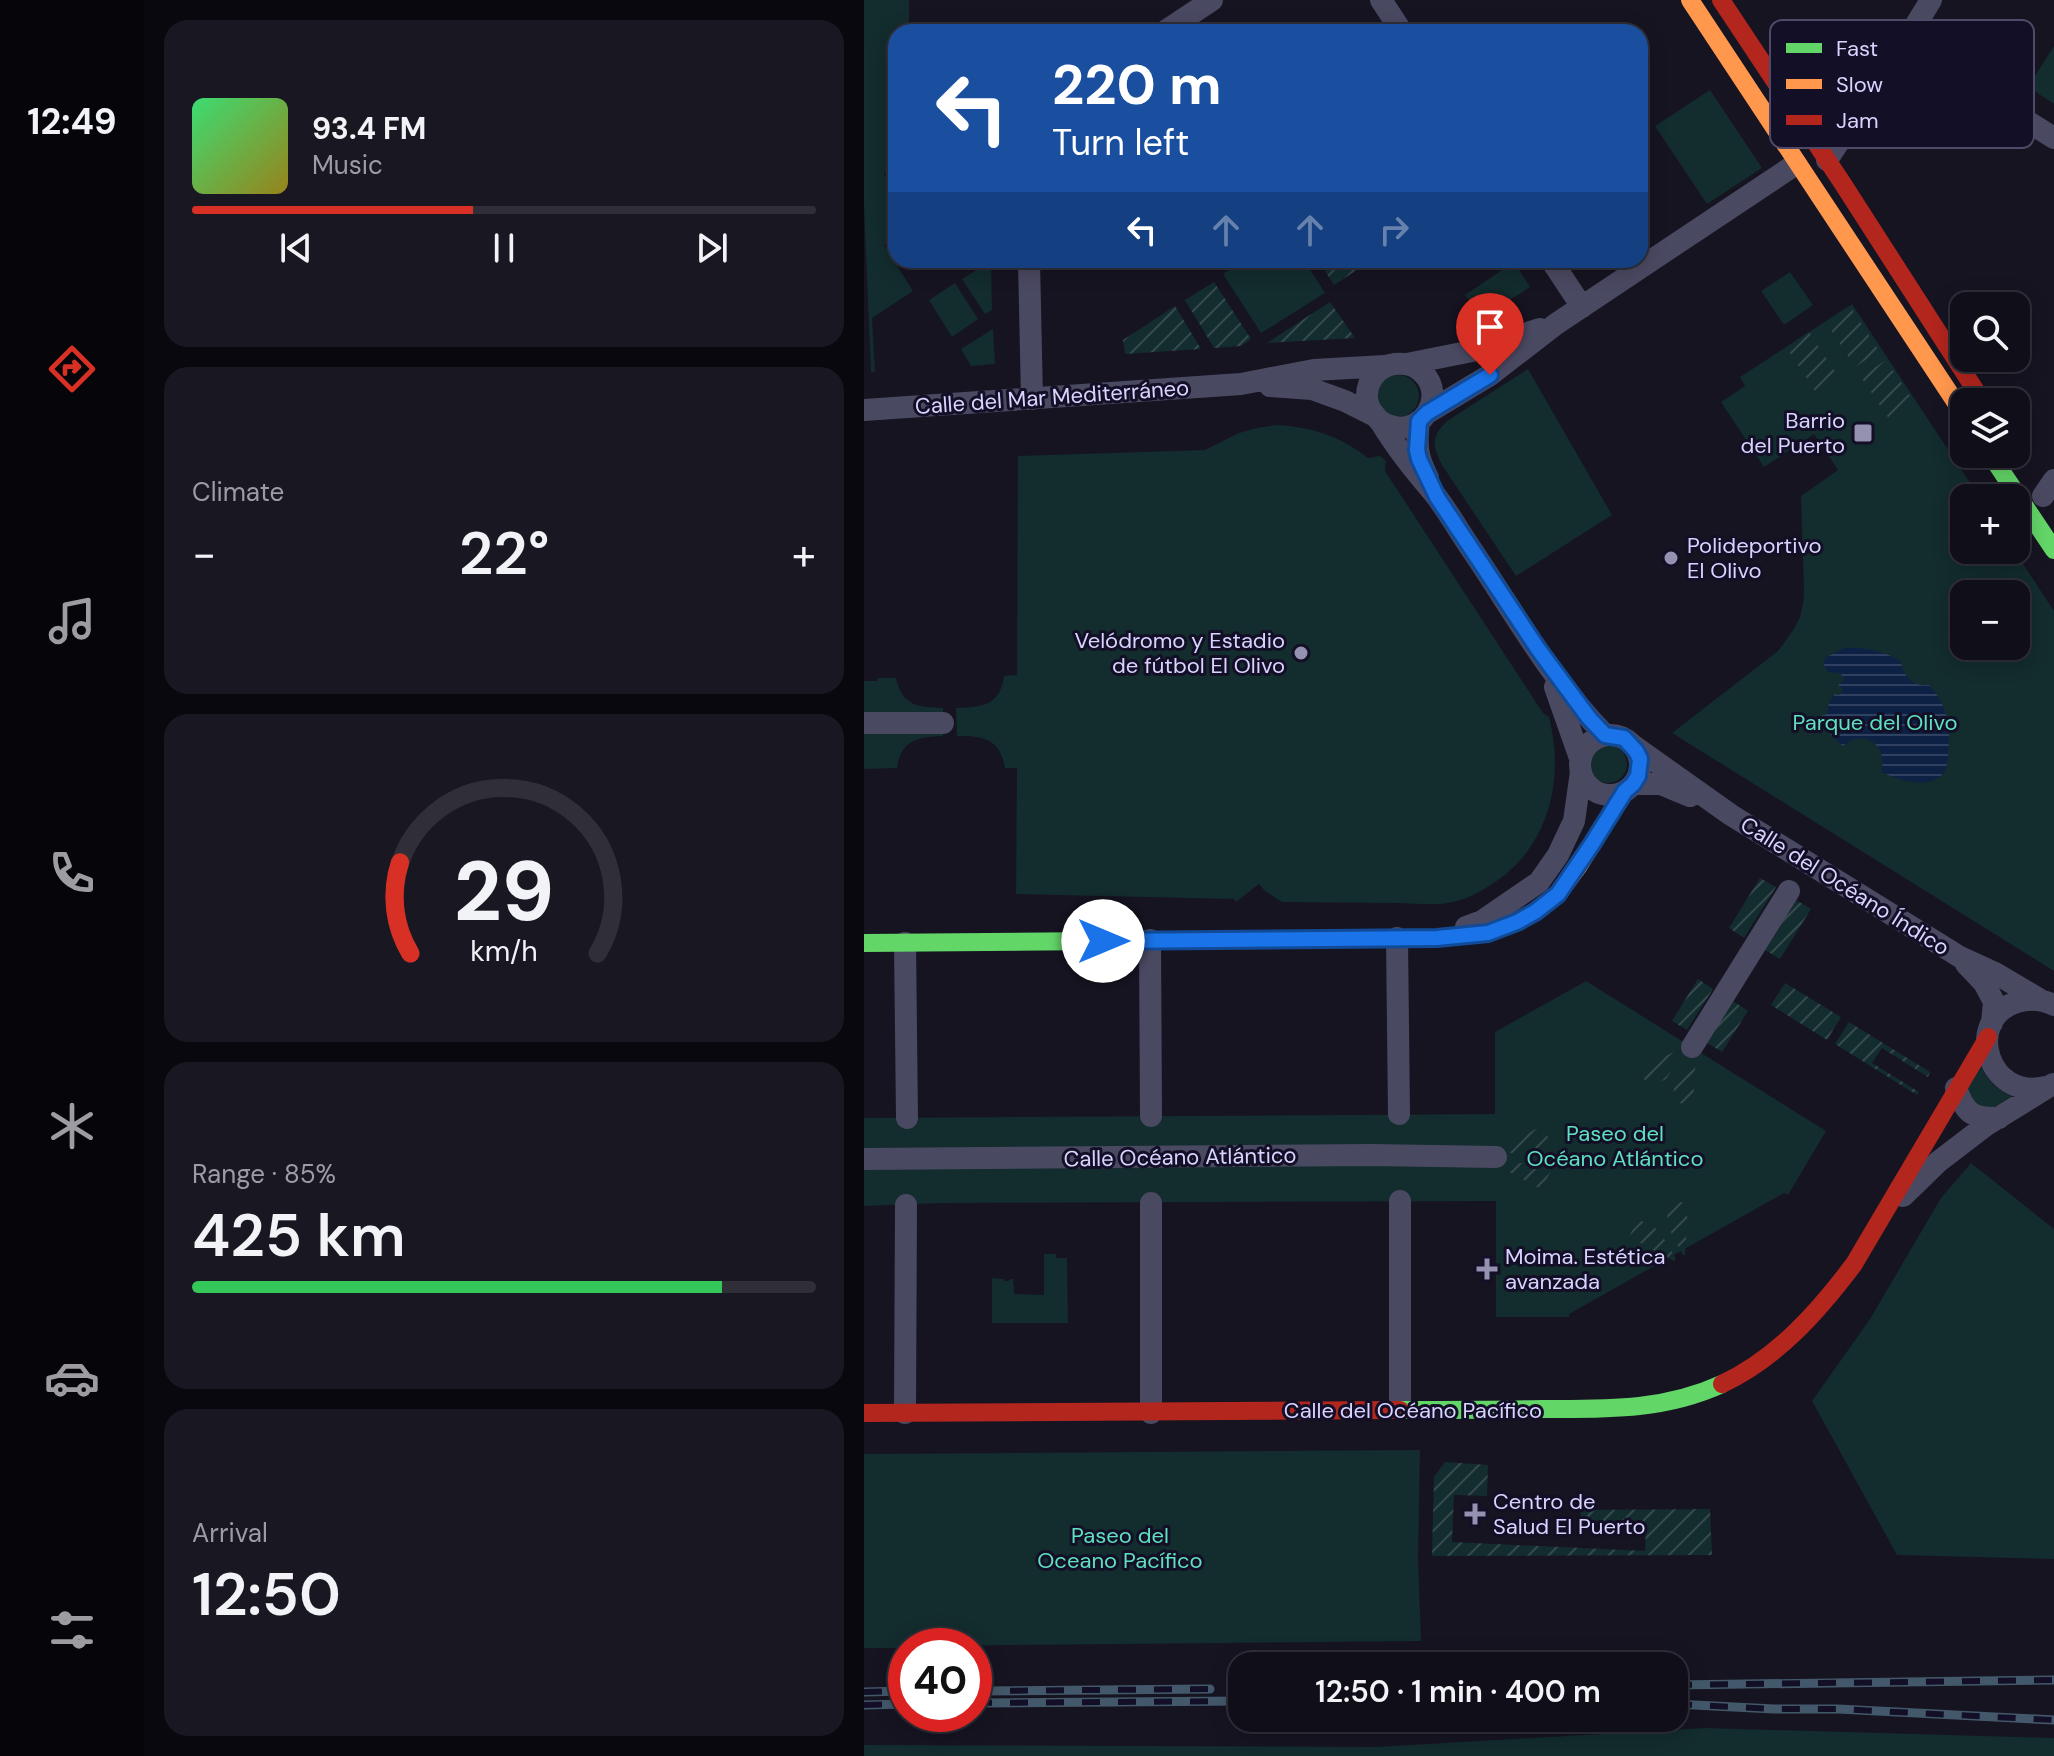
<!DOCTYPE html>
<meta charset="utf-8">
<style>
:root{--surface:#100f19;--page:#191822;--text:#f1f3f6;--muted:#9c9ca2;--line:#302f38;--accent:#d93025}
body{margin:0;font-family:"DM Sans",sans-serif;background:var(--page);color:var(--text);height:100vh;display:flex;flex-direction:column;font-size:30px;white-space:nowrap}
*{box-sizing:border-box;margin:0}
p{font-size:26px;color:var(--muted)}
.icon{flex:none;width:44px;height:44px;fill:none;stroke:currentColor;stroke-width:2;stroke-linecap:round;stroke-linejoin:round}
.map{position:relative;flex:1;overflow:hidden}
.drawer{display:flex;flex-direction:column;gap:20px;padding:20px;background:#09080e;width:720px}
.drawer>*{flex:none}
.guide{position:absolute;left:24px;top:24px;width:760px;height:244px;border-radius:24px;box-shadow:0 4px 20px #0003,0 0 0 2px var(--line);background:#1a4fa0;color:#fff;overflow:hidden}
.fabs{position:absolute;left:1086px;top:292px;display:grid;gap:16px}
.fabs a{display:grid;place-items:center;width:80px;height:80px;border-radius:16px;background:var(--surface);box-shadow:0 4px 20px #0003,0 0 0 2px var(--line);font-size:40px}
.speed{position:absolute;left:24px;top:1628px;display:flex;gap:16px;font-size:40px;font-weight:700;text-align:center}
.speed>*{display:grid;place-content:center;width:104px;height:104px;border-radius:50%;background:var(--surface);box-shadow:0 4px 20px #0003,0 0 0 2px var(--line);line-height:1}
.speed .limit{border:12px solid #d22;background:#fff;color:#111}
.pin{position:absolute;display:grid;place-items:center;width:68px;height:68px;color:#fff;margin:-82px -34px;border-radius:50% 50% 50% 0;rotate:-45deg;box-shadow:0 0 8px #0007}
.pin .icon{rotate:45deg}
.me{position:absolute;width:88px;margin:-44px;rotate:90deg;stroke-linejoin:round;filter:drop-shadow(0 0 6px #0008)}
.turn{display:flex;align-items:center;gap:28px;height:168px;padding:0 32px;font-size:36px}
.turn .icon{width:104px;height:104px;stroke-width:2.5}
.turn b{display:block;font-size:56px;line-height:68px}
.lanes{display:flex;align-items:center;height:76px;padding:0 32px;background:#0003;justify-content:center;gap:40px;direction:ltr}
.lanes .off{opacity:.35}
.big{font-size:60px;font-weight:600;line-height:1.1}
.drawer .widget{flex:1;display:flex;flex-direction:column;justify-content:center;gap:12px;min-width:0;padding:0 28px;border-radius:24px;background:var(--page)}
.drawer .dial{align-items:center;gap:0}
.dial svg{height:208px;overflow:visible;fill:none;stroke:var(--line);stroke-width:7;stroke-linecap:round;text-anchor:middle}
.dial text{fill:var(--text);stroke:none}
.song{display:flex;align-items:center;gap:24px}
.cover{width:96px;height:96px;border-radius:12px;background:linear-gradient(135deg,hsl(140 70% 55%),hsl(50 70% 35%))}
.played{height:8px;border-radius:4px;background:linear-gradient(90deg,var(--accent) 45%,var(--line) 45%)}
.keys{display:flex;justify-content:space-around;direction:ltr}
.heat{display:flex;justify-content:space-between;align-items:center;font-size:44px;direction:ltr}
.charge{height:12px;border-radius:6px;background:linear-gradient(90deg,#34c759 85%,var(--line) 0)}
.trip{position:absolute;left:364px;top:1652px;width:460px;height:80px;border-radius:24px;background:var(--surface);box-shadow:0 4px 20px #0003,0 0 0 2px var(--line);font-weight:600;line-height:80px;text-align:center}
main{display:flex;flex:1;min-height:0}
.dock{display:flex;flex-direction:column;width:144px;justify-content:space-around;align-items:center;background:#06060a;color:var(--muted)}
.dock .icon{width:56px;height:56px}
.dock .selected{color:var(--accent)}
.dock b{font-size:36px;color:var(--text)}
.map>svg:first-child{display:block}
</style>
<main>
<nav class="dock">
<b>12:49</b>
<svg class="icon selected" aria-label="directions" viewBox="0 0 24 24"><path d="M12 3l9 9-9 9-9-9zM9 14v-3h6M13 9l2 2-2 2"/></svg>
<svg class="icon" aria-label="music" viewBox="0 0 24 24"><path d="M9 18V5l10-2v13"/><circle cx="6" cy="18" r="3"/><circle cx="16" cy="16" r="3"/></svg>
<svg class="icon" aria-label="phone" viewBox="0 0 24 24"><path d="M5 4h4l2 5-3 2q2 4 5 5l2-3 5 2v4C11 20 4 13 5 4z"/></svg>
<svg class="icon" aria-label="climate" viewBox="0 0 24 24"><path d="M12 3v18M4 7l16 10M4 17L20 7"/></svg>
<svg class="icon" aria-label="car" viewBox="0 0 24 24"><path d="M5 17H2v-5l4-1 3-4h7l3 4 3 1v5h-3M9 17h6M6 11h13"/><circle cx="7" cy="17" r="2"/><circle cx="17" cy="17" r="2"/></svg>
<svg class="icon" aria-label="filters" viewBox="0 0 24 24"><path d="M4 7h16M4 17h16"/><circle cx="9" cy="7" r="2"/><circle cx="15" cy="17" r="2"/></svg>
</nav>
<section class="drawer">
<div class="widget">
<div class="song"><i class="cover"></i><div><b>93.4 FM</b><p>Music</p></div></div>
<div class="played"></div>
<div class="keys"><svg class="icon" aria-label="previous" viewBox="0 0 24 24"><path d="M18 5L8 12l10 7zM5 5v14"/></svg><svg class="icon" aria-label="pause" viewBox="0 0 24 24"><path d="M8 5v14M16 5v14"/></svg><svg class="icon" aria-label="next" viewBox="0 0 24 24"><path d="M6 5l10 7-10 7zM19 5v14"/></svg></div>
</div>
<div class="widget"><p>Climate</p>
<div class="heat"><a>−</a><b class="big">22°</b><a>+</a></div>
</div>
<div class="widget dial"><svg viewBox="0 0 100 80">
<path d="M14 69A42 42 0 1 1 86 69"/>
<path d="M14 69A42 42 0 0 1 10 34" stroke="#d93025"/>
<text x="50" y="56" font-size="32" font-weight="700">29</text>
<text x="50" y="72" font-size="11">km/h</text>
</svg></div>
<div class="widget"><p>Range · 85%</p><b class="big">425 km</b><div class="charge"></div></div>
<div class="widget"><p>Arrival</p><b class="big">12:50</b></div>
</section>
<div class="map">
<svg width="1190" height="1756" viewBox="0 0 1190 1756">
<defs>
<pattern id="garden-furrows" width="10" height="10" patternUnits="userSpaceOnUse" patternTransform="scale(2)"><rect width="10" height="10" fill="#132c2d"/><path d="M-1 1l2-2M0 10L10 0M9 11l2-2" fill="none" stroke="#354a4c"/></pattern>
<pattern id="water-rules" width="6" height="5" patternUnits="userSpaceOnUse" patternTransform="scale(2)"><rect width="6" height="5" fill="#0d2144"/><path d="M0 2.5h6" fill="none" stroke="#304060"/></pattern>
</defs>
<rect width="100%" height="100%" fill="#161421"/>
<!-- green -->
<path fill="#132c2d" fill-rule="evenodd" d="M0,0H45V32H32V166L20,174L32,193V236L20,245L49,291L8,318L11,372H7L0,206Z
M1190,46V104L1164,87Z
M846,90L898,168L843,204L791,126Z
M381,260H440L461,293L397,333L359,274Z
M127,261L128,310L121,314L98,279Z
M650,262L666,287L617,319L601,295Z
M926,272L949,305L920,325L897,291Z
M91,283L114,319L88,337L65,300Z
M988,304L1116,498H1100V550H1150L1190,611V971L808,733L914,651L930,629L936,617L939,604L940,590L937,496L974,470L950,434L900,467L857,402L881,386L876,377ZM1100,594H1152V646H1100Z
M129,329L131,364L107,366L97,349Z
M664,369L748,515L652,576L578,465C568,445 567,437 583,421Z
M513 396a21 21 0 1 1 42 0a21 21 0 1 1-42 0Z
M413,425C448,427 476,436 504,458L516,456L522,461L521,471L679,713L685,717C701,780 685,848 628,884C615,893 599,901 583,903C568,906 550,903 534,903C496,903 457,902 418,902L401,891L395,884L372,902L370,899L152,894L153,768H141C136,738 119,736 93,736L92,708C118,707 136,706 140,676L153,675L154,456L341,450L375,433L393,428Z
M14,678H32C38,706 54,707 79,708V736C54,737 37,740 33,768L0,769V681H13Z
M725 764a19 19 0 1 1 38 0a19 19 0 1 1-38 0Z
M722,981L962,1131L924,1195L920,1193L705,1314V1317H632V1201L77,1203L0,1206V1118L631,1114V1032Z
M1117,1066C1124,1081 1132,1089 1148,1096L1127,1109L1112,1108L1103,1087Z
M1107,1163L1190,1229V1559L1033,1555L948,1401L1006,1319L1077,1198Z
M180,1254H192V1258H203L204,1323H128V1278L140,1279V1281H145L146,1279H149L150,1294L180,1295Z
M556,1450L554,1558L557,1641L42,1646V1648H0V1454Z
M841,1728L1190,1738V1756H0V1745L513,1747Z"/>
<!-- garden -->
<path fill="url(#garden-furrows)" d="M454,260H508L470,285Z
M350,282L387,339L377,346L350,348L321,300Z
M466,302L491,338L403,343Z
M311,306L337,349L261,354L259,340Z
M988,309L1015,351L991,367L963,324Z
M945,332L974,376L951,391L922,347Z
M1022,360L1052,405L1027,422L997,377Z
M896,878L912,887L880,938L865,928Z
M932,900L947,909L916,959L901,950Z
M834,979L849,989L823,1030L808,1021Z
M921,983L977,1017L963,1040L907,1005Z
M869,1001L884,1011L858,1052L843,1043Z
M985,1022L1066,1072L1064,1077L1018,1048L1008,1063L1055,1092L1053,1095L971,1044Z
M821,1046L823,1047L802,1079L785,1088L775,1070Z
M830,1051L832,1053L829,1104L809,1103L810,1083Z
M677,1126L688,1143L670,1153H634L633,1151Z
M670,1162L687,1171L677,1189L632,1165Z
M804,1201L824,1203L821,1255H819L803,1225Z
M774,1219L795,1230L812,1259L810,1261L765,1237Z
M581,1462L624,1465L623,1496L590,1495L588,1542L781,1551L782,1526L716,1523L717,1510L846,1509L848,1555L568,1556L570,1477Z"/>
<!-- water -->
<path fill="url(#water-rules)" d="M980,648C1001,647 1019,651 1037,661C1039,677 1049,687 1065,685C1083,704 1087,726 1084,751C1084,757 1084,763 1081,770C1070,792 1034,780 1017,772C1025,746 1000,727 979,746L965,733L953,717L963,714L965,703L971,694L975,695L978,693L979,689L974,685L981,680L976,673L964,672L960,665L961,658Z"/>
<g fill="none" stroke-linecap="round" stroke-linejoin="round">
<!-- street -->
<path stroke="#4a4962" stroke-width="22" d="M517,0L538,32
M300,32L348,0
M1040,44L1190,138
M963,160L1040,44L1067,0
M165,260L168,399
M687,260L718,307
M543,364L608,351L676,329
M406,386L448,389L481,401L511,416
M0,410L377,384L450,370L521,366
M563,413L626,375L692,324L932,164
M516,421C554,446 589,394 554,369C547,364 539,363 531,364C514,366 502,381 503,398C504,410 512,416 518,424C533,449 550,470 569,492C584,511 596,533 610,553C651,614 689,682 741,735
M555,421C552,446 553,456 564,478
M1179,496L1190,480
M691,687L716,758
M0,723H79
M716 765a30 30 0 1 1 60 0a30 30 0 1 1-60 0Z
M767,744L867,815L1096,957L1131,973L1175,999
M769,784H797L826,796
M602,927L618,921L675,882L694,855L710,821L717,772
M533,938L535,1114
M286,940L287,1116
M41,943L43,1118
M1102,964L1120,983L1130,1002L1128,1023
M828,1047L925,891
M1182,1087C1124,1102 1099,1019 1153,1002C1166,998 1178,999 1190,1005
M1092,1088C1101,1113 1108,1119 1135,1118
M0,1159L507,1155L632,1157
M1039,1196L1074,1162L1121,1126L1189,1084
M287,1203V1413
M536,1409V1201
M41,1413L42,1205"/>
<!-- fast -->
<path stroke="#63d668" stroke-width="18" d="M1126,454L1190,550
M0,943L467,939
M536,1410C583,1410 630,1410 677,1409C741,1409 799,1411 858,1384"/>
<!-- slow -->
<path stroke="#ff974d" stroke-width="18" d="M826,0L1100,415
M467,939L573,938L624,933L653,922L671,912L694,894L714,867L761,791"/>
<!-- jam -->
<path stroke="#b3261e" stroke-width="18" d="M857,0L979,184L1119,402
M858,1384C913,1358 954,1312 990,1264L1124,1037
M0,1413L536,1410"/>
<defs>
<path id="rail" d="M810,1685L1190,1680
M110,1691L346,1689
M0,1692L42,1691
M110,1703L378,1701
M810,1704L910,1709H974L1190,1720
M0,1705L42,1704"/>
</defs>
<!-- rail casing -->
<use href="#rail" stroke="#43596b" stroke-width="9"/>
<!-- rail -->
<use href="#rail" stroke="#130f26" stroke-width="6" stroke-dasharray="18" stroke-linecap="butt"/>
</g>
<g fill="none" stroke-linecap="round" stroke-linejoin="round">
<defs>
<path id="route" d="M239,941L573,938L624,933L653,922L671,912L694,894L728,844L761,791L769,784L774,776L776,759L772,751L760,738L741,735L725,718L674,649L573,497L555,459L553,450L555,421L563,413L626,375"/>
</defs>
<!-- route casing -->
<use href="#route" stroke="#114b97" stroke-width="20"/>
<!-- route -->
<use href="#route" stroke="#1a73e8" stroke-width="14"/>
</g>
<!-- markers -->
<g fill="#9591b1" stroke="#130f26" stroke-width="3">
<rect x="989" y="423" width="20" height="20" rx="4"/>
<circle cx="807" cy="558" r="8"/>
<circle cx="437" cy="653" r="8"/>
<path d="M619 1257h8v8h8v8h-8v8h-8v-8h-8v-8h8z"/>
<path d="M607 1502h8v8h8v8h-8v8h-8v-8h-8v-8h8z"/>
</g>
<g text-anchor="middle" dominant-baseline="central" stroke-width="6" stroke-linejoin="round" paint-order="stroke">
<!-- street labels -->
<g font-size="22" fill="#d9d4ff" stroke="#130f26">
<text transform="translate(188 397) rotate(-4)">Calle del Mar Mediterráneo</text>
<text transform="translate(981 886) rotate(32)">Calle del Océano Índico</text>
<text transform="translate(316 1157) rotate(-1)">Calle Océano Atlántico</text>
<text x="549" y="1410">Calle del Océano Pacífico</text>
</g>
<!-- poi labels -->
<g font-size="22" fill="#d9d4ff" stroke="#130f26" text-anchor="start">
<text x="981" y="420" text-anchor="end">Barrio<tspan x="981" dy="25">del Puerto</tspan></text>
<text x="823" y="545">Polideportivo<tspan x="823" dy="25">El Olivo</tspan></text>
<text x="421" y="640" text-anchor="end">Velódromo y Estadio<tspan x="421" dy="25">de fútbol El Olivo</tspan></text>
<text x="641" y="1256">Moima. Estética<tspan x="641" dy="25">avanzada</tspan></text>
<text x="629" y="1501">Centro de<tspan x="629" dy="25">Salud El Puerto</tspan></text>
</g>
<!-- park labels -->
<g font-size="22" fill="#5fe0c0" stroke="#130f26">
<text x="1011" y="722">Parque del Olivo</text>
<text x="751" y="1133">Paseo del<tspan x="751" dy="25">Océano Atlántico</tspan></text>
<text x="256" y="1535">Paseo del<tspan x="256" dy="25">Oceano Pacífico</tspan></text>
</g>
</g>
<!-- legend -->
<rect x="906" y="20" width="264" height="128" rx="12" fill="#130f26" stroke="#4e4a67" stroke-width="2"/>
<rect x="922" y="43" width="36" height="10" fill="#63d668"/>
<rect x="922" y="79" width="36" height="10" fill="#ff974d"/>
<rect x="922" y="115" width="36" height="10" fill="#b3261e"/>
<g font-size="22" fill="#d9d4ff">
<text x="972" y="56">Fast</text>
<text x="972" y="92">Slow</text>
<text x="972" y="128">Jam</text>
</g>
</svg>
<div class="fabs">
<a><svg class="icon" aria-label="search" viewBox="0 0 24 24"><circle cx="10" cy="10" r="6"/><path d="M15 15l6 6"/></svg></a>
<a><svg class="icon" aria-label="layers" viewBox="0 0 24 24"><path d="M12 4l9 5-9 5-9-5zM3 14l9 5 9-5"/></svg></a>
<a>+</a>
<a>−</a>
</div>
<div class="speed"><div class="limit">40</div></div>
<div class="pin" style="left:626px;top:375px;background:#d93025"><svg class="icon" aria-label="arrive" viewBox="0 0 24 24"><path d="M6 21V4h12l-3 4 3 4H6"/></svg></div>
<svg class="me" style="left:239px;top:941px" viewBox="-20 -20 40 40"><circle r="19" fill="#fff"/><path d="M0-13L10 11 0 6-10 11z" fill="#1a73e8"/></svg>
<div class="trip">12:50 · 1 min · 400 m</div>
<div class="guide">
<div class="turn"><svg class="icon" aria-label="left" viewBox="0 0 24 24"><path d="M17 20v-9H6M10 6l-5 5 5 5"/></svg><div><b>220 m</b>Turn left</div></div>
<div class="lanes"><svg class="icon" aria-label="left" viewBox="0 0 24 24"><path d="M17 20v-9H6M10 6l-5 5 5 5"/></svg><svg class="icon off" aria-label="ahead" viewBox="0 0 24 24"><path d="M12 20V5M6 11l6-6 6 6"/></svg><svg class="icon off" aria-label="ahead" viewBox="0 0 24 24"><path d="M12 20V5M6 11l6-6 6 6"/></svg><svg class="icon off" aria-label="right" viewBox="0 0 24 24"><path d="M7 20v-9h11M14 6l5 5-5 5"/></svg></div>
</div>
</div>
</main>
